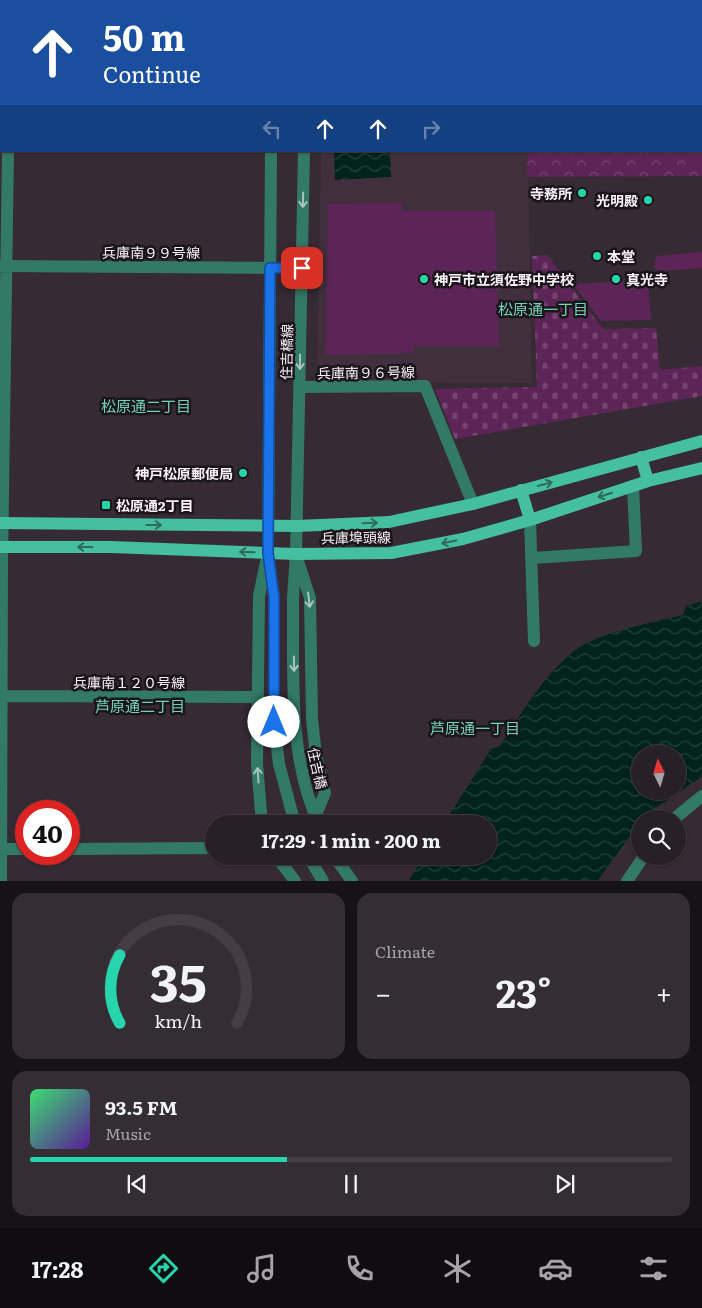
<!DOCTYPE html>
<meta charset="utf-8">
<style>
:root{--surface:#282027;--page:#342d33;--text:#f1f3f6;--muted:#a5a3a7;--line:#443e44;--accent:#27d5ad}
body{margin:0;font-family:Literata,"Noto Sans JP",serif;background:var(--page);color:var(--text);height:100vh;display:flex;flex-direction:column;font-size:19px;white-space:nowrap}
*{box-sizing:border-box;margin:0}
p{font-size:16px;color:var(--muted)}
.icon{flex:none;width:28px;height:28px;fill:none;stroke:currentColor;stroke-width:2;stroke-linecap:round;stroke-linejoin:round}
.map{position:relative;height:881px;overflow:hidden}
.details{display:flex;flex-direction:column;gap:12px;padding:12px;background:#161215;flex:1}
.details>*{flex:none}
.guide{position:absolute;left:0px;top:0px;width:702px;height:152px;box-shadow:0 1px 4px #0004,0 0 0 1px var(--line);background:#1a4fa0;color:#fff;overflow:hidden}
.needle{width:32px;rotate:355deg}
.fabs{position:absolute;left:631px;top:745px;display:grid;gap:10px}
.fabs a{display:grid;place-items:center;width:55px;height:55px;border-radius:50%;background:var(--surface);box-shadow:0 1px 4px #0004,0 0 0 1px var(--line);font-size:25px}
.speed{position:absolute;left:15px;top:800px;display:flex;gap:10px;font-size:25px;font-weight:700;text-align:center}
.speed>*{display:grid;place-content:center;width:65px;height:65px;border-radius:50%;background:var(--surface);box-shadow:0 1px 4px #0004,0 0 0 1px var(--line);line-height:1}
.speed .limit{border:8px solid #d22;background:#fff;color:#111}
.pin{position:absolute;display:grid;place-items:center;width:42px;height:42px;color:#fff;margin:-21px;border-radius:10px;box-shadow:0 2px 8px #0006}
.me{position:absolute;width:55px;margin:-28px;rotate:0deg;stroke-linejoin:round;filter:drop-shadow(0 0 4px #0008)}
.turn{display:flex;align-items:center;gap:18px;height:105px;padding:0 20px;font-size:22px}
.turn .icon{width:65px;height:65px;stroke-width:2.5}
.turn b{display:block;font-size:35px;line-height:42px}
.lanes{display:flex;align-items:center;height:48px;padding:0 20px;background:#0003;justify-content:center;gap:25px;direction:ltr}
.lanes .off{opacity:.35}
.big{font-size:38px;font-weight:700;line-height:1.1}
.details .card{flex:1;display:flex;flex-direction:column;justify-content:center;gap:8px;min-width:0;padding:0 18px;border-radius:15px;background:var(--page)}
.details .dial{align-items:center;gap:0}
.dial svg{height:130px;overflow:visible;fill:none;stroke:var(--line);stroke-width:7;stroke-linecap:round;text-anchor:middle}
.dial text{fill:var(--text);stroke:none}
.song{display:flex;align-items:center;gap:15px}
.cover{width:60px;height:60px;border-radius:8px;background:linear-gradient(135deg,hsl(140 70% 55%),hsl(270 70% 35%))}
.played{height:5px;border-radius:2px;background:linear-gradient(90deg,var(--accent) 40%,var(--line) 40%)}
.keys{display:flex;justify-content:space-around;direction:ltr}
.heat{display:flex;justify-content:space-between;align-items:center;font-size:28px;direction:ltr}
.details .tiles{flex:1;display:grid;gap:12px;grid-template-columns:1fr 1fr}
.card:last-child{grid-column:span 2}
.trip{position:absolute;left:205px;top:815px;width:292px;height:50px;border-radius:25px;background:var(--surface);box-shadow:0 1px 4px #0004,0 0 0 1px var(--line);font-weight:700;line-height:50px;text-align:center}
.tabs{display:flex;height:80px;justify-content:space-around;align-items:center;background:#100d10;color:var(--muted)}
.tabs .icon{width:35px;height:35px}
.tabs .active{color:var(--accent)}
.tabs b{font-size:22px;color:var(--text)}
.map>svg:first-child{display:block}
</style>
<div class="map">
<svg width="702" height="881" viewBox="0 0 702 881">
<defs>
<pattern id="cemetery-stones" width="16" height="16" patternUnits="userSpaceOnUse" patternTransform="scale(1.25)"><rect width="16" height="16" fill="#5d2557"/><path d="M2 7V4a2 2 0 0 1 4 0v3zM10 15v-3a2 2 0 0 1 4 0v3z" fill="#754570"/></pattern>
<pattern id="park-crowns" width="20" height="18" patternUnits="userSpaceOnUse" patternTransform="scale(1.25)"><rect width="20" height="18" fill="#5d2557"/><path d="M2 6a3 3 0 1 1 6 0M12 15a3 3 0 1 1 6 0" fill="none" stroke="#754570"/></pattern>
<pattern id="water-waves" width="16" height="10" patternUnits="userSpaceOnUse" patternTransform="scale(1.25)"><rect width="16" height="10" fill="#00231a"/><path d="M0 5q4-4 8 0t8 0" fill="none" stroke="#26433c"/></pattern>
</defs>
<rect width="100%" height="100%" fill="#362a34"/>
<!-- built -->
<path fill="#412f3e" d="M321,151H528L532,383L317,382Z"/>
<!-- cemetery -->
<path fill="url(#cemetery-stones)" d="M547,255L603,329L656,328L660,370L702,366V396L455,439L435,389L537,387L532,256Z"/>
<!-- park -->
<path fill="url(#park-crowns)" d="M702,100V176L527,177L528,151H701Z"/>
<!-- garden -->
<path fill="#5d2557" d="M402,203V211H495L499,346H414V353L326,355L328,204Z
M702,252V268L657,271L654,267L656,256Z
M648,280L651,320L601,321L573,284Z"/>
<!-- water -->
<path fill="url(#water-waves)" fill-rule="evenodd" d="M390,151L391,177L335,180L334,153Z
M700,602L702,603V776L640,819V822L598,880H409L424,856H489V824H444L491,749L500,746C522,713 542,677 573,652C597,632 652,623 683,615L686,606ZM640,754H678V791H640Z"/>
<g fill="none" stroke-linecap="round" stroke-linejoin="round">
<!-- minor -->
<path stroke="#337a66" stroke-width="12" d="M8,1V0
M271,1V0
M306,1V0
M538,1L578,0
M0,8H1
M701,92H702
M0,142H1
M271,151L268,553L274,597V722L279,764L295,824
M0,266L302,268
M300,387L425,386L473,504
M530,520L534,641
M533,558L636,551L633,486
M298,561L310,598L312,719L316,756L325,793L312,824
M293,598L296,554L304,151
M0,696L258,697
M674,819L702,796
M262,824L257,764L259,596L266,562
M0,849H26
M69,849L214,848
M276,856L295,881
M308,856L323,881
M334,856L352,881
M1,881L2,561L8,151
M627,881L644,856"/>
<!-- major -->
<path stroke="#44bf9f" stroke-width="12" d="M641,457L648,481
M521,490L530,520
M0,523L297,526L389,522L473,504L702,441
M0,547H111L296,554L391,553L463,539L530,520L648,481L702,468"/>
<!-- minor-bridge -->
<path stroke="#337a66" stroke-width="12" d="M293,598C294,671 287,756 319,824"/>
</g>
<!-- one-way arrows -->
<defs><path id="oneway-shaft" d="M-6 0H5M1.5-3L5.5 0L1.5 3" fill="none" stroke-width="1.6" stroke-linecap="round" stroke-linejoin="round" transform="scale(1.25)"/></defs>
<g stroke="#aac2be">
<use href="#oneway-shaft" transform="translate(303 200) rotate(91)"/>
<use href="#oneway-shaft" transform="translate(300 362) rotate(91)"/>
<use href="#oneway-shaft" transform="translate(309 600) rotate(83)"/>
<use href="#oneway-shaft" transform="translate(294 664) rotate(89)"/>
<use href="#oneway-shaft" transform="translate(258 775) rotate(-94)"/>
</g>
<g stroke="#2f6a5c">
<use href="#oneway-shaft" transform="translate(545 484) rotate(-15)"/>
<use href="#oneway-shaft" transform="translate(605 495) rotate(162)"/>
<use href="#oneway-shaft" transform="translate(370 523) rotate(-2)"/>
<use href="#oneway-shaft" transform="translate(154 525)"/>
<use href="#oneway-shaft" transform="translate(449 542) rotate(169)"/>
<use href="#oneway-shaft" transform="translate(85 547) rotate(180)"/>
<use href="#oneway-shaft" transform="translate(247 552) rotate(-178)"/>
</g>
<g fill="none" stroke-linecap="round" stroke-linejoin="round">
<defs>
<path id="route" d="M274,722V597L268,553L270,268H302"/>
</defs>
<!-- route casing -->
<use href="#route" stroke="#114b97" stroke-width="12"/>
<!-- route -->
<use href="#route" stroke="#1a73e8" stroke-width="9"/>
</g>
<!-- markers -->
<g fill="#27d5ad" stroke="#1a1519" stroke-width="2">
<circle cx="582" cy="193" r="5"/>
<circle cx="648" cy="200" r="5"/>
<circle cx="597" cy="256" r="5"/>
<circle cx="424" cy="279" r="5"/>
<circle cx="616" cy="279" r="5"/>
<circle cx="243" cy="473" r="5"/>
<rect x="101" y="500" width="10" height="10" rx="2.5"/>
</g>
<g text-anchor="middle" dominant-baseline="central" stroke-width="5" stroke-linejoin="round" paint-order="stroke">
<!-- poi labels -->
<g font-size="14" font-weight="bold" fill="#faf2f8" stroke="#1a1519" text-anchor="start">
<text x="572" y="193" text-anchor="end">寺務所</text>
<text x="638" y="200" text-anchor="end">光明殿</text>
<text x="607" y="256">本堂</text>
<text x="434" y="279">神戸市立須佐野中学校</text>
<text x="626" y="279">真光寺</text>
<text x="233" y="473" text-anchor="end">神戸松原郵便局</text>
<text x="116" y="505">松原通2丁目</text>
</g>
<!-- street labels -->
<g font-size="14" fill="#faf2f8" stroke="#1a1519">
<text x="151" y="252">兵庫南９９号線</text>
<text transform="translate(286 352) rotate(-89)">住吉橋線</text>
<text transform="translate(366 372) rotate(-1)">兵庫南９６号線</text>
<text transform="translate(356 537) rotate(-1)">兵庫埠頭線</text>
<text x="129" y="682">兵庫南１２０号線</text>
<text transform="translate(318 768) rotate(77)">住吉橋</text>
</g>
<!-- neighbourhood labels -->
<g font-size="15" fill="#74d3b7" stroke="#1a1519">
<text x="543" y="308">松原通一丁目</text>
<text x="146" y="405">松原通二丁目</text>
<text x="140" y="705">芦原通二丁目</text>
<text x="475" y="727">芦原通一丁目</text>
</g>
</g>
</svg>
<div class="fabs">
<a><svg class="needle" viewBox="-14 -14 28 28"><path d="M0-13l5 13h-10z" fill="#e53935"/><path d="M0 13l5-13h-10z" fill="#a5a3a7"/></svg></a>
<a><svg class="icon" aria-label="search" viewBox="0 0 24 24"><circle cx="10" cy="10" r="6"/><path d="M15 15l6 6"/></svg></a>
</div>
<div class="speed"><div class="limit">40</div></div>
<div class="pin" style="left:302px;top:268px;background:#d93025"><svg class="icon" aria-label="arrive" viewBox="0 0 24 24"><path d="M6 21V4h12l-3 4 3 4H6"/></svg></div>
<svg class="me" style="left:274px;top:722px" viewBox="-20 -20 40 40"><circle r="19" fill="#fff"/><path d="M0-13L10 11 0 6-10 11z" fill="#1a73e8"/></svg>
<div class="trip">17:29 · 1 min · 200 m</div>
<div class="guide">
<div class="turn"><svg class="icon" aria-label="ahead" viewBox="0 0 24 24"><path d="M12 20V5M6 11l6-6 6 6"/></svg><div><b>50 m</b>Continue</div></div>
<div class="lanes"><svg class="icon off" aria-label="left" viewBox="0 0 24 24"><path d="M17 20v-9H6M10 6l-5 5 5 5"/></svg><svg class="icon" aria-label="ahead" viewBox="0 0 24 24"><path d="M12 20V5M6 11l6-6 6 6"/></svg><svg class="icon" aria-label="ahead" viewBox="0 0 24 24"><path d="M12 20V5M6 11l6-6 6 6"/></svg><svg class="icon off" aria-label="right" viewBox="0 0 24 24"><path d="M7 20v-9h11M14 6l5 5-5 5"/></svg></div>
</div>
</div>
<section class="details">
<div class="tiles">
<div class="card dial"><svg viewBox="0 0 100 80">
<path d="M14 69A42 42 0 1 1 86 69"/>
<path d="M14 69A42 42 0 0 1 14 27" stroke="#27d5ad"/>
<text x="50" y="56" font-size="32" font-weight="700">35</text>
<text x="50" y="72" font-size="11">km/h</text>
</svg></div>
<div class="card"><p>Climate</p>
<div class="heat"><a>−</a><b class="big">23°</b><a>+</a></div>
</div>
<div class="card">
<div class="song"><i class="cover"></i><div><b>93.5 FM</b><p>Music</p></div></div>
<div class="played"></div>
<div class="keys"><svg class="icon" aria-label="previous" viewBox="0 0 24 24"><path d="M18 5L8 12l10 7zM5 5v14"/></svg><svg class="icon" aria-label="pause" viewBox="0 0 24 24"><path d="M8 5v14M16 5v14"/></svg><svg class="icon" aria-label="next" viewBox="0 0 24 24"><path d="M6 5l10 7-10 7zM19 5v14"/></svg></div>
</div>
</div>
</section>
<nav class="tabs">
<b>17:28</b>
<svg class="icon active" aria-label="directions" viewBox="0 0 24 24"><path d="M12 3l9 9-9 9-9-9zM9 14v-3h6M13 9l2 2-2 2"/></svg>
<svg class="icon" aria-label="music" viewBox="0 0 24 24"><path d="M9 18V5l10-2v13"/><circle cx="6" cy="18" r="3"/><circle cx="16" cy="16" r="3"/></svg>
<svg class="icon" aria-label="phone" viewBox="0 0 24 24"><path d="M5 4h4l2 5-3 2q2 4 5 5l2-3 5 2v4C11 20 4 13 5 4z"/></svg>
<svg class="icon" aria-label="climate" viewBox="0 0 24 24"><path d="M12 3v18M4 7l16 10M4 17L20 7"/></svg>
<svg class="icon" aria-label="car" viewBox="0 0 24 24"><path d="M5 17H2v-5l4-1 3-4h7l3 4 3 1v5h-3M9 17h6M6 11h13"/><circle cx="7" cy="17" r="2"/><circle cx="17" cy="17" r="2"/></svg>
<svg class="icon" aria-label="filters" viewBox="0 0 24 24"><path d="M4 7h16M4 17h16"/><circle cx="9" cy="7" r="2"/><circle cx="15" cy="17" r="2"/></svg>
</nav>
